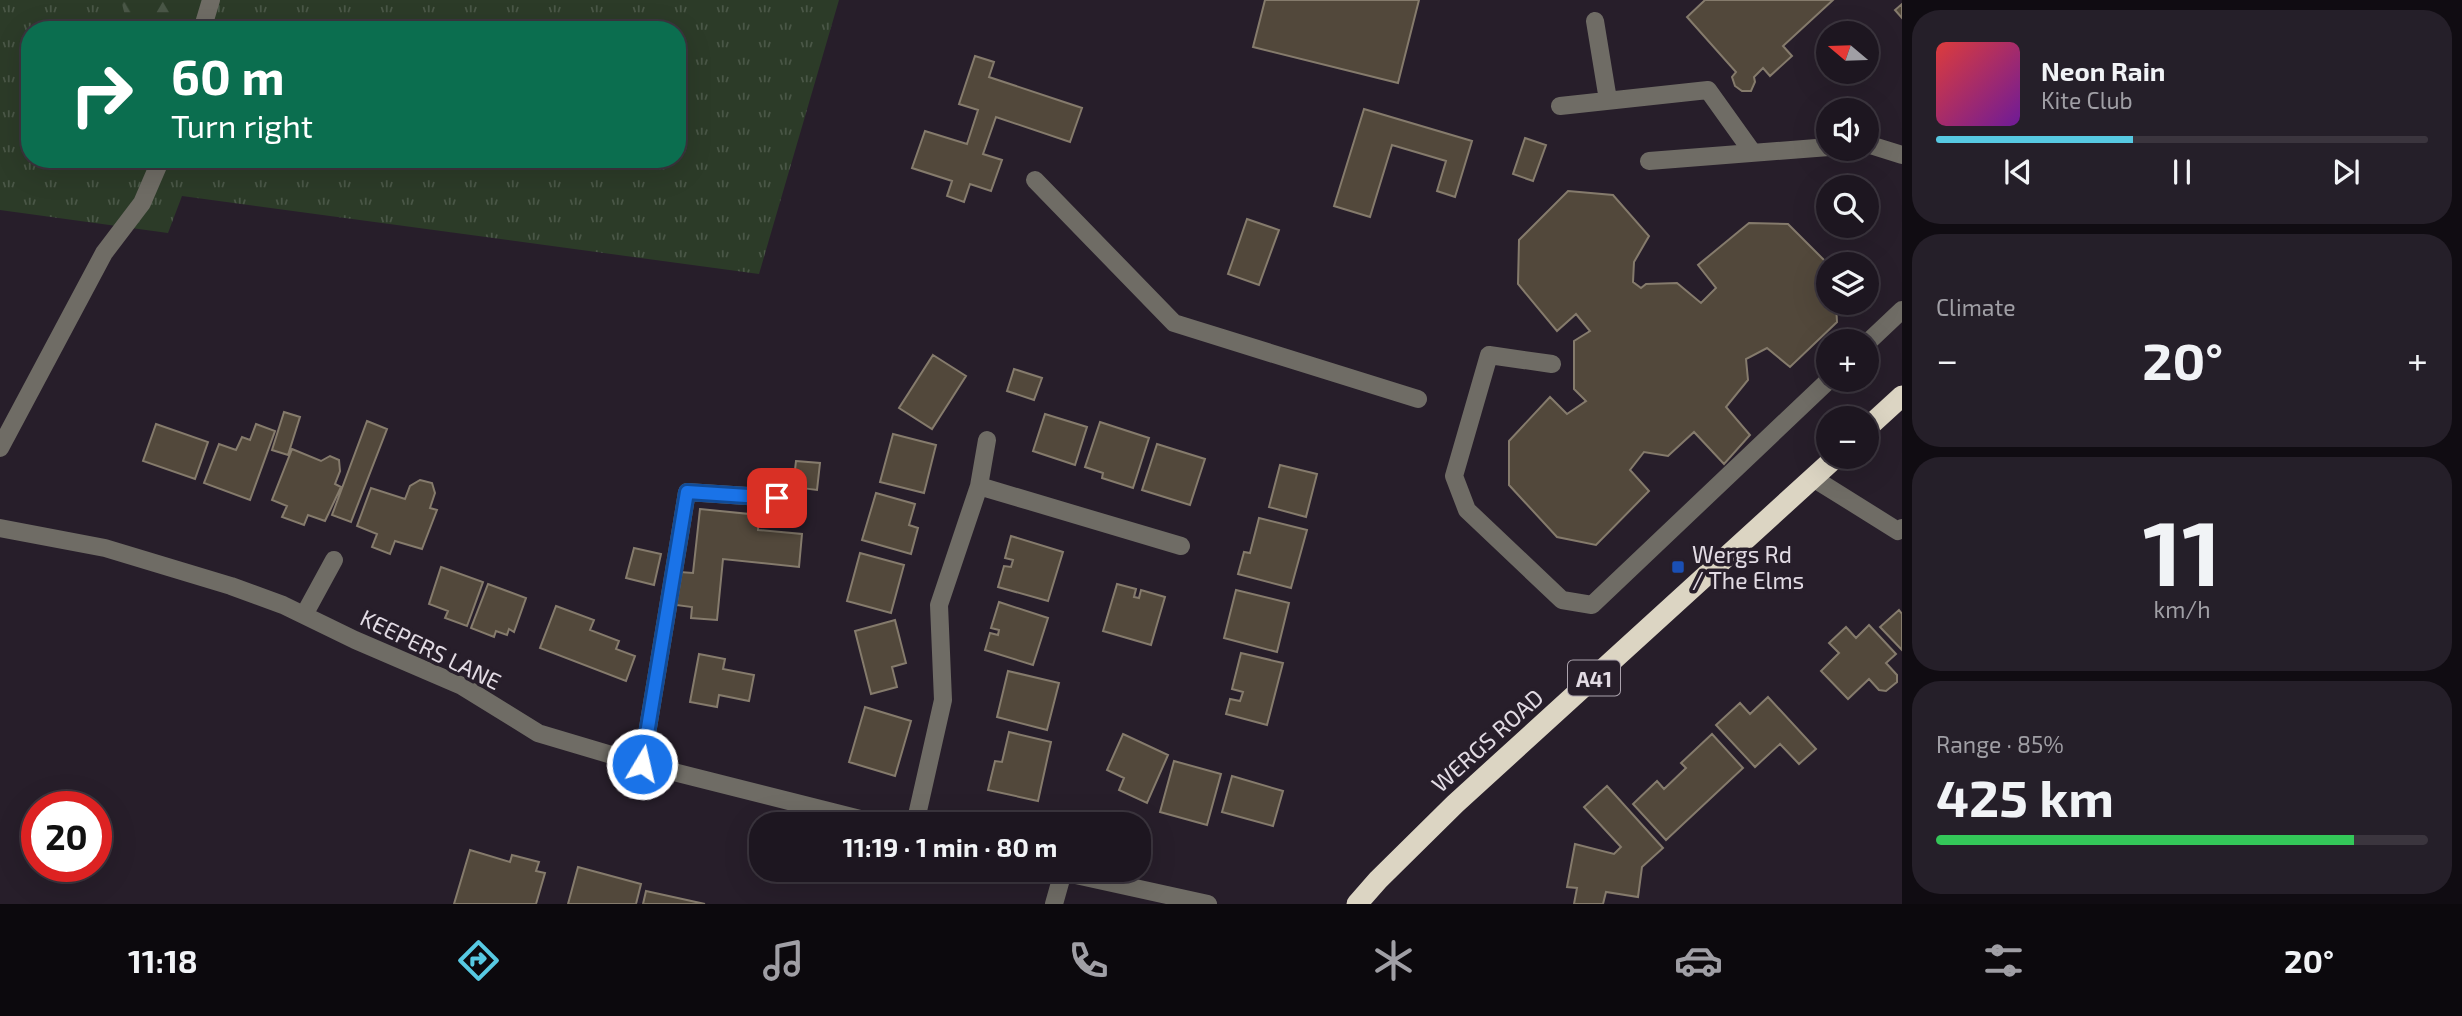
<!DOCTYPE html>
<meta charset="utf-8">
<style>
:root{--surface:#1d1620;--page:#251f29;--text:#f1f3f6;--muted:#a09fa5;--line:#3b353e;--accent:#57c9e2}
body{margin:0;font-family:"Exo 2",sans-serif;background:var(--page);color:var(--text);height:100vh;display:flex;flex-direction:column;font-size:26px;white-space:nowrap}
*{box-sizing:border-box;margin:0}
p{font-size:23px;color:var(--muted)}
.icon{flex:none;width:38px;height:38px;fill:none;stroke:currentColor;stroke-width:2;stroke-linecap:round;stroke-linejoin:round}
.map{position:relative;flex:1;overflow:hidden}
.panel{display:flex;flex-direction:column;gap:10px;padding:10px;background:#100c12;width:560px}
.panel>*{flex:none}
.top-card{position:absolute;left:21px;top:21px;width:665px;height:147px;border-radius:28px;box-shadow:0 7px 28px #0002,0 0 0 2px var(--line);background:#0b6e4f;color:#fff;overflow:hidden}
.needle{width:46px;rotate:289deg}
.controls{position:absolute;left:1816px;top:21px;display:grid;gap:14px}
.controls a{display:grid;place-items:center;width:63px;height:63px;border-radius:50%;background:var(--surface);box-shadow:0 7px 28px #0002,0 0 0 2px var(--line);font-size:35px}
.speed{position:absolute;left:21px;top:791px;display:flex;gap:14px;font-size:35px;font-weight:700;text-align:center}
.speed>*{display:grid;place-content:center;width:91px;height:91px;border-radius:50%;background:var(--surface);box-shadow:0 7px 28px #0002,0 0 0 2px var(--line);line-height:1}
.speed .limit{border:10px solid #d22;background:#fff;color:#111}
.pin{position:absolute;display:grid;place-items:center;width:60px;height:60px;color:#fff;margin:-30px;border-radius:14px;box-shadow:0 4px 10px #0006}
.me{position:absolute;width:77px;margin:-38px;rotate:9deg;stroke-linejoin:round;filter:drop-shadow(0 0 5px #0008)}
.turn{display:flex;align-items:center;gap:24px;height:147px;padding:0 35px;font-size:32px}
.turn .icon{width:91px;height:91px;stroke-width:2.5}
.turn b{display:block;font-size:49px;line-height:60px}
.big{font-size:52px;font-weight:700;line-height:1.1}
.panel .widget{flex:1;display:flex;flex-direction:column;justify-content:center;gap:10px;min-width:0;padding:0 24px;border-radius:28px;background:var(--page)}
.panel .dial{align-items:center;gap:0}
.dial b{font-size:91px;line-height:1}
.song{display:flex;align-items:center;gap:21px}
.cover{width:84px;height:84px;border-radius:10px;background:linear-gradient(135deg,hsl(0 70% 55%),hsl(280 70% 35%))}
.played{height:7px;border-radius:4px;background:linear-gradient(90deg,var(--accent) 40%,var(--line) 40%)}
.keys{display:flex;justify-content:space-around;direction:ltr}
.heat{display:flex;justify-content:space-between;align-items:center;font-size:38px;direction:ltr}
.charge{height:10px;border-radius:5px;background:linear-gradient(90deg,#34c759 85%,var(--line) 0)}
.trip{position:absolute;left:749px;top:812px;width:402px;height:70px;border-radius:28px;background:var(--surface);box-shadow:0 7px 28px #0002,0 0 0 2px var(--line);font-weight:700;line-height:70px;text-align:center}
.menu{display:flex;height:112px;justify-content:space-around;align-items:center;background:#0c090d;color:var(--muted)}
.menu .icon{width:49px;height:49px}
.menu .selected{color:var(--accent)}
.menu b{font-size:32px;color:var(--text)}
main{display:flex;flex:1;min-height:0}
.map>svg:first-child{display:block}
</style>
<main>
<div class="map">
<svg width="1902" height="904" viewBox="0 0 1902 904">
<defs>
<pattern id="grass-tufts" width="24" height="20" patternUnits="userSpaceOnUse" patternTransform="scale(1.75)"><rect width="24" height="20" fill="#2c3b28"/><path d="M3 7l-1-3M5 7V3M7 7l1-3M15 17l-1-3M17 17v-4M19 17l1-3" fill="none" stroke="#4a5747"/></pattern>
<pattern id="forest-firs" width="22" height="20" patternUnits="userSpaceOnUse" patternTransform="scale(1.75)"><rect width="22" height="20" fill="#2c3b28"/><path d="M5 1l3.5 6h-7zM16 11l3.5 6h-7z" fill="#4a5747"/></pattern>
</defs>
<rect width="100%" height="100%" fill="#271e2a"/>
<!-- grass -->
<path fill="url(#grass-tufts)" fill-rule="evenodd" d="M0,0H839L759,274L182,196L168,233L0,210ZM30,30H677V159H30Z"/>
<!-- forest -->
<path fill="url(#forest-firs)" d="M121,0H195L194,19L183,30H136L128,27Z"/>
<!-- building -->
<path fill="#52483b" stroke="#857b6c" stroke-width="2" d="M1265,0H1419L1398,83L1253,47Z
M1705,0H1833L1783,46L1792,56L1770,76L1763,68L1754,77L1755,82L1751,91H1742L1735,86L1732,77L1736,72L1687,17Z
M1902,4V18L1895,10Z
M975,56L994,62L989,77L1082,108L1070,142L996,117L983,154L1002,160L991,191L970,184L964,202L947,196L952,181L912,168L925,131L967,144L978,110L959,104Z
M1364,109L1472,141L1455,197L1437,191L1446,161L1392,145L1370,217L1334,206Z
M1525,138L1546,145L1533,181L1513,174Z
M1568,191L1613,195L1649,236L1634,262L1633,282L1641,288L1646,284L1677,283L1701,303L1716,288L1698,265L1749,223L1788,224L1829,265V303H1836L1837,322L1790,367L1767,348L1746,359L1748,380L1726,407L1750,435L1724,464L1694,432L1668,456L1644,452L1630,470L1649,491L1596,545L1557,537L1509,485V441L1550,397L1567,414L1586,401L1574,389V341L1590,331L1576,314L1557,331L1518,284L1519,240Z
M1247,219L1279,230L1259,285L1228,274Z
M933,355L966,376L932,429L899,408Z
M1014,369L1042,378L1034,400L1007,391Z
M284,412L300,417L288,455L272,450Z
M1045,414L1087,427L1075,465L1033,451Z
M367,421L387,429L351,522L332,515Z
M1100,422L1149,438L1133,488L1102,478L1103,473L1085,467Z
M156,424L208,442L195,479L143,461Z
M256,424L275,431L250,500L204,483L219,444L236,450L242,437L250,440Z
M893,434L936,445L924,493L880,482Z
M1157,444L1205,459L1190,505L1142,490Z
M292,449L321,461L330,456L339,460L340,471L335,484L341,487L325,521L308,515L304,525L282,517L287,506L272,500Z
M796,461L820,463L817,490L793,487Z
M1280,465L1317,474L1306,517L1269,507Z
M420,480L432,483L435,493L430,508L437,510L422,549L395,541L390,554L372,547L377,534L357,526L371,488L405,499L410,486Z
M876,493L915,504L909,525L918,528L911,554L862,540Z
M700,509L759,515L758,530L802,534L799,567L723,559L717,620L691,618L692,607L676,605L680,572L693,573Z
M1259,518L1307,530L1291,588L1238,574L1244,552L1250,553Z
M1011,536L1063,552L1048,601L998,587L1004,566L1011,567L1013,560L1005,558Z
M634,548L661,554L654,585L626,578Z
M860,553L904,565L891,613L847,601Z
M441,567L483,582L467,626L445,618L448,611L429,604Z
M488,584L526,598L514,632L509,629L507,635L496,631L494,637L471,628Z
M1117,584L1136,589L1134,597L1139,598L1141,590L1165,597L1151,645L1103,631Z
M1236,590L1289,603L1277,652L1224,638Z
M999,602L1048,618L1033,665L985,650L990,633L998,635L999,630L991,628Z
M556,606L594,620L590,630L619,641L616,649L635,656L626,681L540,648Z
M1899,610L1902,614V650L1880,627Z
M895,620L906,663L892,667L897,687L871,694L855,631Z
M1869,625L1896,654L1886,663L1897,675V682L1886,691L1879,690L1869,679L1848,699L1821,671L1839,653L1829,643L1846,627L1856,638Z
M1241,653L1283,663L1267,725L1226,714L1230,699L1240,701L1243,692L1232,689Z
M699,654L725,659L723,669L754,675L749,701L719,695L717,707L690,702Z
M1008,671L1059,683L1047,730L997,717Z
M1768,697L1816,749L1799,764L1780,744L1755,767L1716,725L1740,703L1750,714Z
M865,707L911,721L895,776L849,762Z
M1009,732L1051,742L1038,801L988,790L995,761L1002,762Z
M1123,734L1168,755L1147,803L1119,790L1124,778L1107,770Z
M1712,734L1743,768L1666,840L1633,804L1657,781L1664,789L1686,768L1681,763Z
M1174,761L1221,774L1207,825L1160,812Z
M1232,776L1283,791L1273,826L1222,812Z
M1607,786L1663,848L1642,867L1638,897L1606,892L1603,904H1574L1577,888L1567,887L1575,844L1614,854L1621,847L1584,807Z
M470,850L510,862L512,855L539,862L536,871L545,873L536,904H454Z
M578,867L641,884L636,904H568Z
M646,891L705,904H643Z"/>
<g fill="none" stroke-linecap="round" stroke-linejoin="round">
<!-- minor -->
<path stroke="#6f6c65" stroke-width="18" d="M1595,21L1608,100
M202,30L211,0
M1560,106L1708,90L1753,153
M1867,144L1902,155
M1649,161L1829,147
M1035,180L1174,323L1418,399
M1867,343L1902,310
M1552,364L1489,355L1454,476L1467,510L1562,600L1592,605L1829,380
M0,448L104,253L142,203L161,159
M1813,478L1898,531L1902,528
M979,486L1181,546
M0,528L105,548L231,586L283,605L355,640L462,686L538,733L642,764L880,824
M304,615L334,560
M642,764L687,492L777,498
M915,824L943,700L939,605L979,486L987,440
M1053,870L1208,904
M1054,904L1063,872"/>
<!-- highway -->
<path stroke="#dcd5c3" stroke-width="21" d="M1867,428L1902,396
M1357,904L1378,880L1455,804L1836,457"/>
</g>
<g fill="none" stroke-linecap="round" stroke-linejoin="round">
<defs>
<path id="route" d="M642,764L687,492L777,498"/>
</defs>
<!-- route casing -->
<use href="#route" stroke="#114b97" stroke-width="18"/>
<!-- route -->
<use href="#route" stroke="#1a73e8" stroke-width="12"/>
</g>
<!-- markers -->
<rect fill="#1a4fb4" stroke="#271e2a" stroke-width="2.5" x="1671" y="560" width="14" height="14" rx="3.5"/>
<g text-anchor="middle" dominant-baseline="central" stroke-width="7" stroke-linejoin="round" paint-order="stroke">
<!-- shield labels -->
<rect fill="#271e2a" stroke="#aaa2ac" stroke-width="2" x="1568" y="660.5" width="52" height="35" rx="5"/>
<g font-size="21" font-weight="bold" fill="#e2dbe4">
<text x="1594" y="678">A41</text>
</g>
<!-- poi labels -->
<g font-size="23" fill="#e2dbe4" stroke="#271e2a" text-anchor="start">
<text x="1692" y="554">Wergs Rd<tspan x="1692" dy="26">/ The Elms</tspan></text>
</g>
<!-- street labels -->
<g font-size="23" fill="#e2dbe4" stroke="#271e2a">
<text transform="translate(431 649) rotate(26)">KEEPERS LANE</text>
<text transform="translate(1487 740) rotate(-42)">WERGS ROAD</text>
</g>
</g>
</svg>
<div class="controls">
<a><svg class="needle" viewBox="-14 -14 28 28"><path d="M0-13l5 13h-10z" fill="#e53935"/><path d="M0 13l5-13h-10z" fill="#a09fa5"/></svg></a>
<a><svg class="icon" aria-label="sound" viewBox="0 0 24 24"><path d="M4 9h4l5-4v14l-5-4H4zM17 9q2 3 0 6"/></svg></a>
<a><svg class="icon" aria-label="search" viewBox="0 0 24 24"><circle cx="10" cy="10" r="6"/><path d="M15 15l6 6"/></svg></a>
<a><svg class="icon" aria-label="layers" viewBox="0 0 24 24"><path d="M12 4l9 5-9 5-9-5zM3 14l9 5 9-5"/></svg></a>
<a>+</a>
<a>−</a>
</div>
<div class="speed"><div class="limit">20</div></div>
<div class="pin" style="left:777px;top:498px;background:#d93025"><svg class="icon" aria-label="arrive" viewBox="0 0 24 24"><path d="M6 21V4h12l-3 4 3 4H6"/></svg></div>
<svg class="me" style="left:642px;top:764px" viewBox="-20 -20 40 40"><circle r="17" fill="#1a73e8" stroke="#fff" stroke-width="3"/><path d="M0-11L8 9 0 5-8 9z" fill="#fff"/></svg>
<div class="trip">11:19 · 1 min · 80 m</div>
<div class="top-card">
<div class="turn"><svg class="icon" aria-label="right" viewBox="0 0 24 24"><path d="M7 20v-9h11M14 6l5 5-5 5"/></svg><div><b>60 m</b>Turn right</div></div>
</div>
</div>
<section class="panel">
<div class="widget">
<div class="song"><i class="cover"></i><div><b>Neon Rain</b><p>Kite Club</p></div></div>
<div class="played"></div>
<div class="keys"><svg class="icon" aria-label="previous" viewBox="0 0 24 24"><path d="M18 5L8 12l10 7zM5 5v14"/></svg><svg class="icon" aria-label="pause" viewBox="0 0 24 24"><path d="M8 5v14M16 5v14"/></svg><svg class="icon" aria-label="next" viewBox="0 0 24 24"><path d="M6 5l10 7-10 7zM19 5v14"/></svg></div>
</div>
<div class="widget"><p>Climate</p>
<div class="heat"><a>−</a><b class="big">20°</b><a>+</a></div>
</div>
<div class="widget dial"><b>11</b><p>km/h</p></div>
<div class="widget"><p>Range · 85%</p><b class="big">425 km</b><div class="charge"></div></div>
</section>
</main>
<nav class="menu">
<b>11:18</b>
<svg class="icon selected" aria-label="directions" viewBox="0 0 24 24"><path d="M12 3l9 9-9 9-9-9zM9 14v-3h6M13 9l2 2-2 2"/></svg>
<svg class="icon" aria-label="music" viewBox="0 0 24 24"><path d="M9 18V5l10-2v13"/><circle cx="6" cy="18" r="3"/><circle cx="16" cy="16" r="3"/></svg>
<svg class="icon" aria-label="phone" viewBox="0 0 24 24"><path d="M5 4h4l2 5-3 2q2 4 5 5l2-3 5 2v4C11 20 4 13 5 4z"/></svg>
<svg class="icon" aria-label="climate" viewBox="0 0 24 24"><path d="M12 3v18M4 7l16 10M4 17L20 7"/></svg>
<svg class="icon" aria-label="car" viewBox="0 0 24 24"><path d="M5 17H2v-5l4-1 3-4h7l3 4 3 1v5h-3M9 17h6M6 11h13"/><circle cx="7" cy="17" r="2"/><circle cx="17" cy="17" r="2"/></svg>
<svg class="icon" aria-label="filters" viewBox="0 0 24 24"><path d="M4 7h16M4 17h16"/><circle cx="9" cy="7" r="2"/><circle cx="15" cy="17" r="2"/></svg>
<b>20°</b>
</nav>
